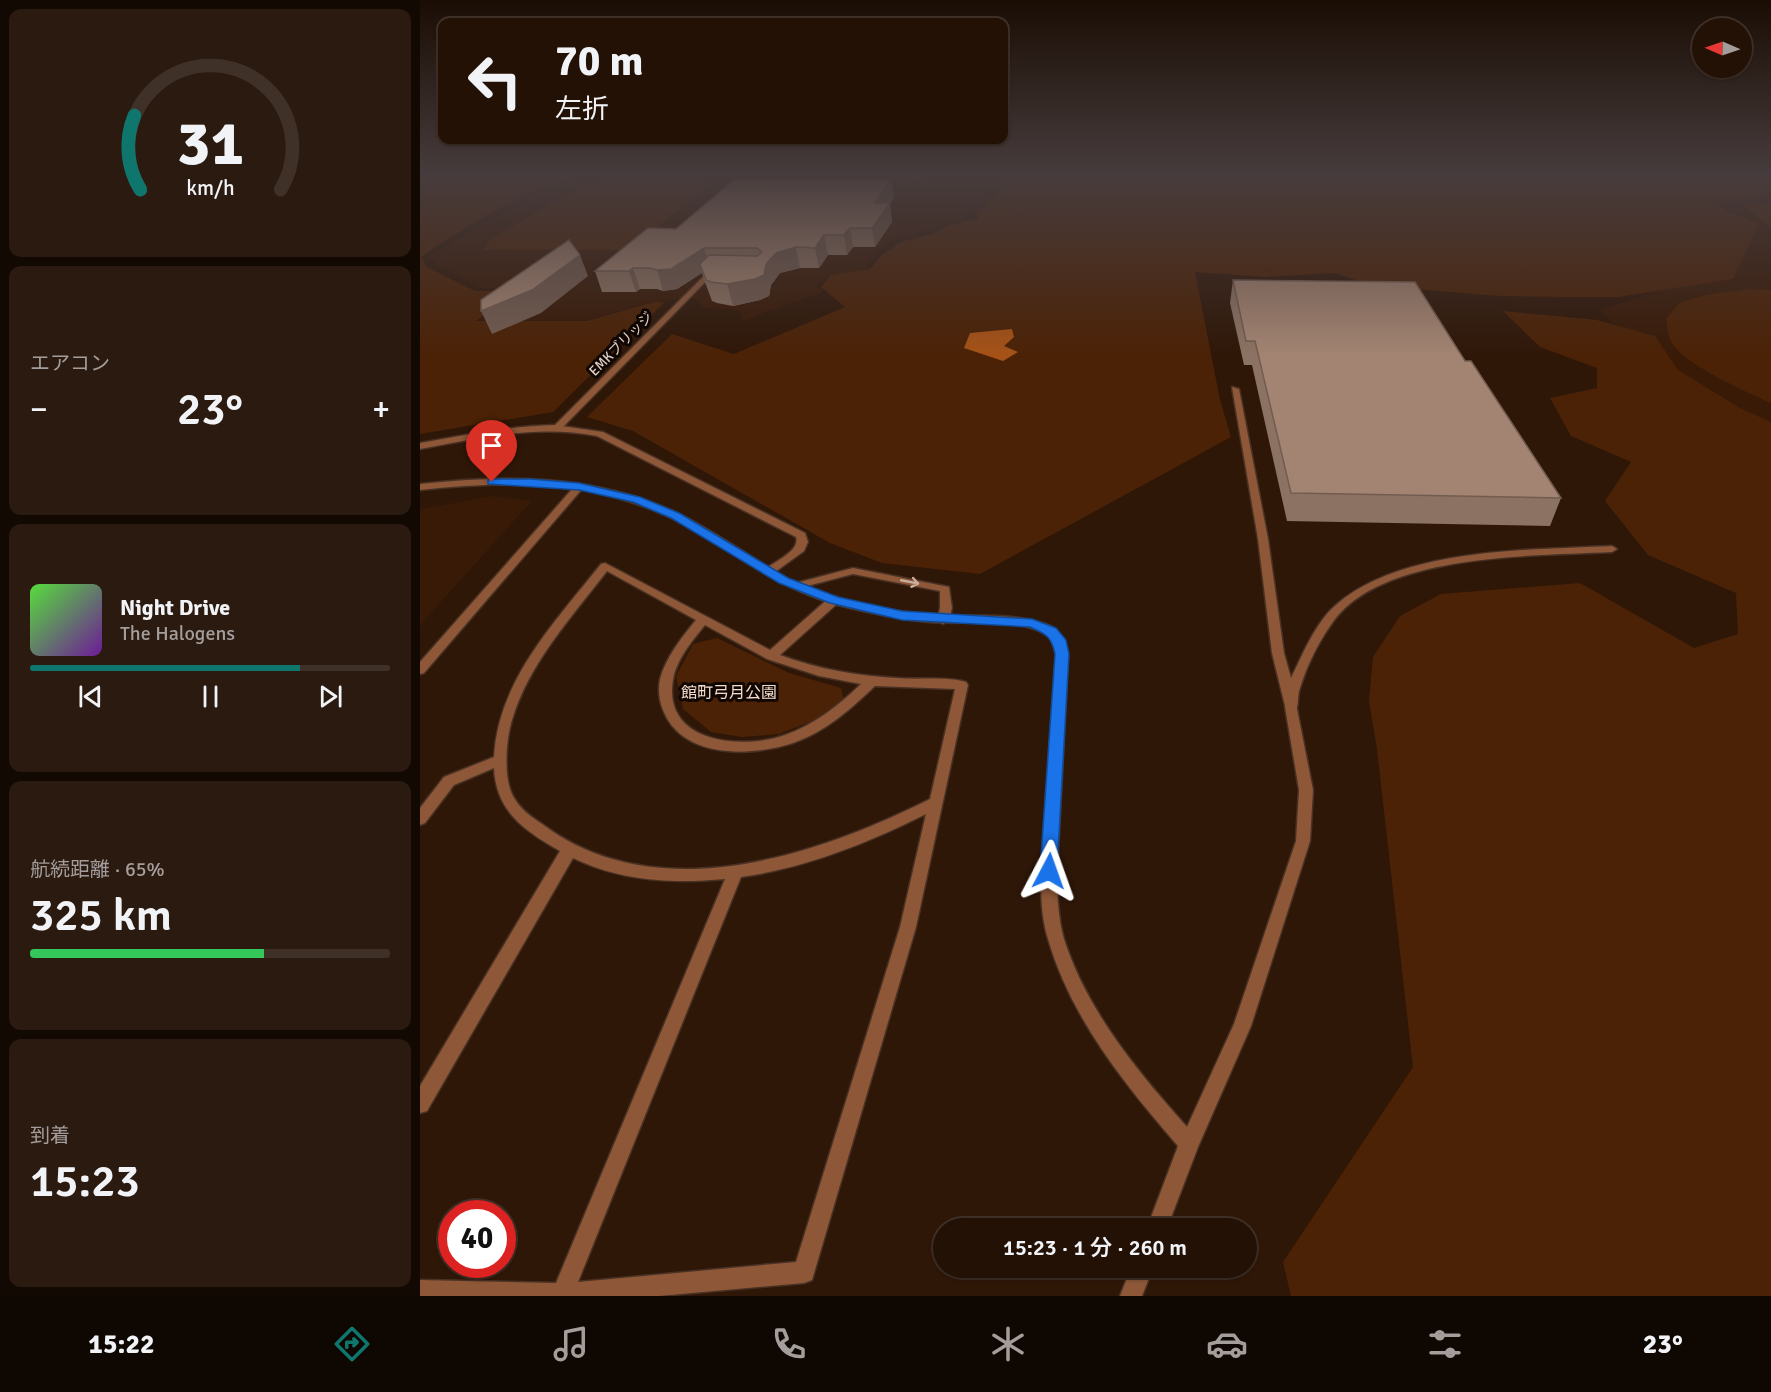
<!DOCTYPE html>
<html lang="ja">
<meta charset="utf-8">
<style>
:root{--surface:#231106;--page:#2b1a10;--text:#f1f3f6;--muted:#a39d9b;--line:#403128;--accent:#0f766e}
body{margin:0;font-family:Signika,"Noto Sans JP",sans-serif;background:var(--page);color:var(--text);height:100vh;display:flex;flex-direction:column;font-size:22px;white-space:nowrap}
*{box-sizing:border-box;margin:0}
p{font-size:20px;color:var(--muted)}
.icon{flex:none;width:33px;height:33px;fill:none;stroke:currentColor;stroke-width:2;stroke-linecap:round;stroke-linejoin:round}
.map{position:relative;flex:1;overflow:hidden}
.drawer{display:flex;flex-direction:column;gap:9px;padding:9px;background:#130903;width:420px}
.drawer>*{flex:none}
.top-card{position:absolute;left:18px;top:18px;width:570px;height:126px;border-radius:12px;box-shadow:0 2px 4px #0004,0 0 0 2px var(--line);background:#231106;color:var(--text);overflow:hidden}
.needle{width:39px;rotate:272deg}
.fabs{position:absolute;left:1272px;top:18px;display:grid;gap:12px}
.fabs a{display:grid;place-items:center;width:60px;height:60px;border-radius:50%;background:var(--surface);box-shadow:0 2px 4px #0004,0 0 0 2px var(--line);font-size:30px}
.speed{position:absolute;left:18px;top:1200px;display:flex;gap:12px;font-size:30px;font-weight:700;text-align:center}
.speed>*{display:grid;place-content:center;width:78px;height:78px;border-radius:50%;background:var(--surface);box-shadow:0 2px 4px #0004,0 0 0 2px var(--line);line-height:1}
.speed .limit{border:9px solid #d22;background:#fff;color:#111}
.pin{position:absolute;display:grid;place-items:center;width:51px;height:51px;color:#fff;margin:-62px -26px;border-radius:50% 50% 50% 0;rotate:-45deg;box-shadow:0 0 6px #0007}
.pin .icon{rotate:45deg}
.me{position:absolute;width:66px;margin:-33px;rotate:4deg;stroke-linejoin:round;filter:drop-shadow(0 0 4px #0008)}
.turn{display:flex;align-items:center;gap:21px;height:126px;padding:0 18px;font-size:27px}
.turn .icon{width:78px;height:78px;stroke-width:2.5}
.turn b{display:block;font-size:42px;line-height:51px}
.big{font-size:45px;font-weight:600;line-height:1.1}
.drawer .card{flex:1;display:flex;flex-direction:column;justify-content:center;gap:9px;min-width:0;padding:0 21px;border-radius:12px;background:var(--page)}
.drawer .dial{align-items:center;gap:0}
.dial svg{height:156px;overflow:visible;fill:none;stroke:var(--line);stroke-width:7;stroke-linecap:round;text-anchor:middle}
.dial text{fill:var(--text);stroke:none}
.song{display:flex;align-items:center;gap:18px}
.cover{width:72px;height:72px;border-radius:9px;background:linear-gradient(135deg,hsl(110 70% 55%),hsl(280 70% 35%))}
.played{height:6px;border-radius:3px;background:linear-gradient(90deg,var(--accent) 75%,var(--line) 75%)}
.keys{display:flex;justify-content:space-around;direction:ltr}
.heat{display:flex;justify-content:space-between;align-items:center;font-size:33px;direction:ltr}
.charge{height:9px;border-radius:4px;background:linear-gradient(90deg,#34c759 65%,var(--line) 0)}
.trip{position:absolute;left:513px;top:1218px;width:324px;height:60px;border-radius:30px;background:var(--surface);box-shadow:0 2px 4px #0004,0 0 0 2px var(--line);font-weight:600;line-height:60px;text-align:center}
.tab-bar{display:flex;height:96px;justify-content:space-around;align-items:center;background:#0e0702;color:var(--muted)}
.tab-bar .icon{width:42px;height:42px}
.tab-bar .on{color:var(--accent)}
.tab-bar b{font-size:27px;color:var(--text)}
main{display:flex;flex:1;min-height:0}
.map>svg:first-child{display:block}
</style>
<main>
<section class="drawer">
<div class="card dial"><svg viewBox="0 0 100 80">
<path d="M14 69A42 42 0 1 1 86 69"/>
<path d="M14 69A42 42 0 0 1 11 31" stroke="#0f766e"/>
<text x="50" y="56" font-size="32" font-weight="700">31</text>
<text x="50" y="72" font-size="11">km/h</text>
</svg></div>
<div class="card"><p>エアコン</p>
<div class="heat"><a>−</a><b class="big">23°</b><a>+</a></div>
</div>
<div class="card">
<div class="song"><i class="cover"></i><div><b>Night Drive</b><p>The Halogens</p></div></div>
<div class="played"></div>
<div class="keys"><svg class="icon" aria-label="previous" viewBox="0 0 24 24"><path d="M18 5L8 12l10 7zM5 5v14"/></svg><svg class="icon" aria-label="pause" viewBox="0 0 24 24"><path d="M8 5v14M16 5v14"/></svg><svg class="icon" aria-label="next" viewBox="0 0 24 24"><path d="M6 5l10 7-10 7zM19 5v14"/></svg></div>
</div>
<div class="card"><p>航続距離 · 65%</p><b class="big">325 km</b><div class="charge"></div></div>
<div class="card"><p>到着</p><b class="big">15:23</b></div>
</section>
<div class="map">
<svg width="1351" height="1296" viewBox="0 0 1351 1296">
<rect width="100%" height="100%" fill="#2f1708"/>
<!-- built -->
<path fill="#381a07" d="M179,174H578L575,185L545,210L543,219L520,222L510,230L476,238L459,249L444,270L409,275L397,286L403,292L323,321L318,310L284,308L275,298L246,301L238,300L168,320H59L101,288H60L18,265L9,256L123,190Z
M1351,174V432L1300,420L1179,310L1301,271L1255,181Z
M73,496L112,501L0,625V509Z"/>
<!-- green -->
<path fill="#4b2206" d="M0,174H169C107,188 54,221 1,257L7,267L55,291H97L56,321H167L237,301L244,303L133,412L0,434Z
M240,174L274,178L285,184L282,192L218,242L199,250H63L70,240L160,187L194,178Z
M322,174H510L509,177C456,193 389,183 333,182Z
M585,174H1351V197L1292,201L1308,212L1339,224L1313,279L1199,297H1147L1078,296L950,285L915,273L845,277L775,272L800,400L811,437L560,574L462,563L410,543L213,431L167,417L252,334L314,354L425,307L401,287L411,275L450,269L463,254L481,242L513,234L529,225L559,219L556,213L580,193Z
M1328,203L1351,204V227L1322,205Z
M1329,289L1351,290V403C1328,393 1262,363 1251,342C1248,336 1247,326 1246,319L1259,303L1285,295Z
M1083,311L1177,320L1235,336L1258,370L1320,408L1351,422V1296H871L863,1262L993,1067L957,749L949,701L953,657L980,616L1021,594L1160,583L1274,648L1318,634L1316,593L1228,555L1185,501L1211,462L1151,436L1130,398L1177,388V368L1120,347Z
M297,638L369,673L421,688L424,701L395,720L359,734L322,737L291,732L263,709L256,676L273,644Z"/>
<!-- water -->
<path fill="#a55217" d="M592,329L594,337L584,346L598,352L583,361L544,348L550,333Z"/>
<g fill="none" stroke-linecap="round" stroke-linejoin="round">
<defs>
<path id="service" d="M290,270L300,271L294,273L141,429H135V425Z
M812,387L819,389L848,539L864,653L871,678C883,654 895,623 916,605C981,548 1109,550 1192,546L1197,549L1192,552C1115,556 966,553 915,619C900,639 887,665 880,688C877,696 879,704 876,710H866L852,653L838,539Z
M433,568L529,587L532,608L529,620L523,624L517,620L520,608V591L433,574L376,589L370,586L372,584Z"/>
<path id="minor" d="M185,563L350,650L410,597H418L420,600L418,603L360,655C398,669 437,676 477,678C498,680 527,676 546,682L548,685L496,927L392,1280L384,1283L239,1296H0V1280L136,1283L305,879C253,884 200,881 153,858L7,1111L0,1113V1086L140,851C105,831 76,812 74,768L34,785L5,823L0,825V808L24,777L74,757C78,680 136,621 181,564ZM187,571L276,620C262,637 246,657 240,679C238,689 239,700 243,710C262,759 331,757 373,743C405,732 431,709 455,686L535,689L510,799C396,856 236,910 122,824C111,817 99,808 93,796C83,778 86,739 92,720C109,663 151,618 187,571ZM285,625L347,659L399,676L441,684C419,705 394,725 365,735C323,750 242,744 253,680C256,660 272,641 285,625ZM506,814L480,927L376,1262L158,1282L321,877C386,868 448,843 506,814Z"/>
<path id="tertiary" d="M135,425L183,432L385,533L388,542L384,551L355,572C404,599 464,612 519,615C554,617 595,612 628,625C642,631 644,641 648,654L637,871C637,894 638,918 644,939C667,1011 718,1072 767,1127L814,1024L876,841L879,790L865,707L866,704H876L893,790L890,841L831,1026L778,1147L747,1228H727L758,1146C705,1085 651,1018 628,939C621,917 621,894 621,871L636,654L630,636C595,616 547,625 509,622C477,619 445,612 414,604C356,587 317,554 265,525C233,507 198,497 162,489L4,673L0,674V662L153,488C101,482 51,484 0,490V484C87,474 176,475 257,513C289,528 318,549 348,567C358,560 380,550 376,537L177,436C117,424 59,438 0,449V443C45,435 89,426 135,425Z
M711,1268H733L722,1296H700Z"/>
</defs>
<!-- service casing -->
<use href="#service" stroke="#483123" stroke-width="3"/>
<!-- minor casing -->
<use href="#minor" stroke="#483123" stroke-width="3"/>
<!-- tertiary casing -->
<use href="#tertiary" stroke="#483123" stroke-width="3"/>
<!-- service -->
<use href="#service" fill="#8d5738" fill-rule="evenodd"/>
<!-- minor -->
<use href="#minor" fill="#8d5738" fill-rule="evenodd"/>
<!-- tertiary -->
<use href="#tertiary" fill="#8d5738" fill-rule="evenodd"/>
</g>
<!-- wall -->
<path fill="#8c7262" d="M471,180L474,197L470,204L472,222L455,247H433L427,255H408L399,268H380L360,273L351,285L349,296L340,300L313,306L297,303L292,301L286,285L282,273L257,289L243,291L237,289H220L216,292H182L175,271L256,229Z
M813,280L1045,361L1141,498L1130,526L867,521L832,365H824L810,303Z"/>
<!-- shaded-wall -->
<path fill="#725c50" d="M471,180L474,197L470,204L472,222L455,247L452,228L455,203Z
M430,228L433,247L427,255L424,235Z
M404,235L408,255L399,268L395,248Z
M376,247L380,268L360,273L351,285L349,296L340,300L313,306L307,284L346,264L356,253Z
M284,248L290,268L280,264L282,273L257,289L243,291L237,270Z
M160,255L168,276L121,313L72,334L61,311Z
M213,268L220,289L216,292L209,271Z"/>
<!-- building -->
<path fill="#a38472" stroke="#725c50" stroke-width="1.5" d="M315,179L471,180L455,203H470L452,228H430L424,235H404L395,248L376,247L356,253L346,264L344,275L335,279L307,284L291,282L286,280L280,264L289,255L337,256L342,252L337,248H284L251,269L237,270L230,268H213L209,271H175L228,228L256,229Z
M149,240L160,255L112,290L61,311V300Z
M813,280L995,282L1045,361H1051L1141,498L871,493L835,341H826Z"/>
<!-- one-way arrows -->
<defs><path id="oneway-shaft" d="M-6 0H5M1.5-3L5.5 0L1.5 3" fill="none" stroke-width="1.6" stroke-linecap="round" stroke-linejoin="round" transform="scale(1.5)"/></defs>
<use stroke="#c8ac9c" href="#oneway-shaft" transform="translate(490 582) rotate(11)"/>
<!-- sky -->
<linearGradient id="sky" x2="0" y2="1"><stop stop-color="#1a0d04"/><stop offset="0.49" stop-color="#473c3d"/><stop offset="1" stop-color="#473c3d" stop-opacity="0"/></linearGradient>
<rect width="1351" height="355" fill="url(#sky)"/>
<!-- route -->
<path fill="#1a73e8" stroke="#114b97" stroke-width="1.5" d="M72,479H111L159,483L220,497L259,513L368,578L418,597L482,611L612,619L636,628L646,640L649,654L637,871L635,876L629,878L622,876L620,871L635,654C632,637 626,634 610,627L482,620L410,603L359,583L251,518L213,502L159,490L68,484V480Z"/>
<g text-anchor="middle" dominant-baseline="central" stroke-width="6" stroke-linejoin="round" paint-order="stroke">
<!-- far-street labels -->
<g font-size="14" fill="#e1d0c7" stroke="#100602">
<text transform="translate(201 344) rotate(-45)">EMKブリッジ</text>
</g>
<!-- park labels -->
<g font-size="16" fill="#f3dbce" stroke="#100602">
<text x="309" y="693">館町弓月公園</text>
</g>
</g>
</svg>
<div class="fabs">
<a><svg class="needle" viewBox="-14 -14 28 28"><path d="M0-13l5 13h-10z" fill="#e53935"/><path d="M0 13l5-13h-10z" fill="#a39d9b"/></svg></a>
</div>
<div class="speed"><div class="limit">40</div></div>
<div class="pin" style="left:72px;top:482px;background:#d93025"><svg class="icon" aria-label="arrive" viewBox="0 0 24 24"><path d="M6 21V4h12l-3 4 3 4H6"/></svg></div>
<svg class="me" style="left:629px;top:871px" viewBox="-20 -20 40 40"><path d="M0-17L14 15 0 8-14 15z" fill="#1a73e8" stroke="#fff" stroke-width="4"/></svg>
<div class="trip">15:23 · 1 分 · 260 m</div>
<div class="top-card">
<div class="turn"><svg class="icon" aria-label="left" viewBox="0 0 24 24"><path d="M17 20v-9H6M10 6l-5 5 5 5"/></svg><div><b>70 m</b>左折</div></div>
</div>
</div>
</main>
<nav class="tab-bar">
<b>15:22</b>
<svg class="icon on" aria-label="directions" viewBox="0 0 24 24"><path d="M12 3l9 9-9 9-9-9zM9 14v-3h6M13 9l2 2-2 2"/></svg>
<svg class="icon" aria-label="music" viewBox="0 0 24 24"><path d="M9 18V5l10-2v13"/><circle cx="6" cy="18" r="3"/><circle cx="16" cy="16" r="3"/></svg>
<svg class="icon" aria-label="phone" viewBox="0 0 24 24"><path d="M5 4h4l2 5-3 2q2 4 5 5l2-3 5 2v4C11 20 4 13 5 4z"/></svg>
<svg class="icon" aria-label="climate" viewBox="0 0 24 24"><path d="M12 3v18M4 7l16 10M4 17L20 7"/></svg>
<svg class="icon" aria-label="car" viewBox="0 0 24 24"><path d="M5 17H2v-5l4-1 3-4h7l3 4 3 1v5h-3M9 17h6M6 11h13"/><circle cx="7" cy="17" r="2"/><circle cx="17" cy="17" r="2"/></svg>
<svg class="icon" aria-label="filters" viewBox="0 0 24 24"><path d="M4 7h16M4 17h16"/><circle cx="9" cy="7" r="2"/><circle cx="15" cy="17" r="2"/></svg>
<b>23°</b>
</nav>
